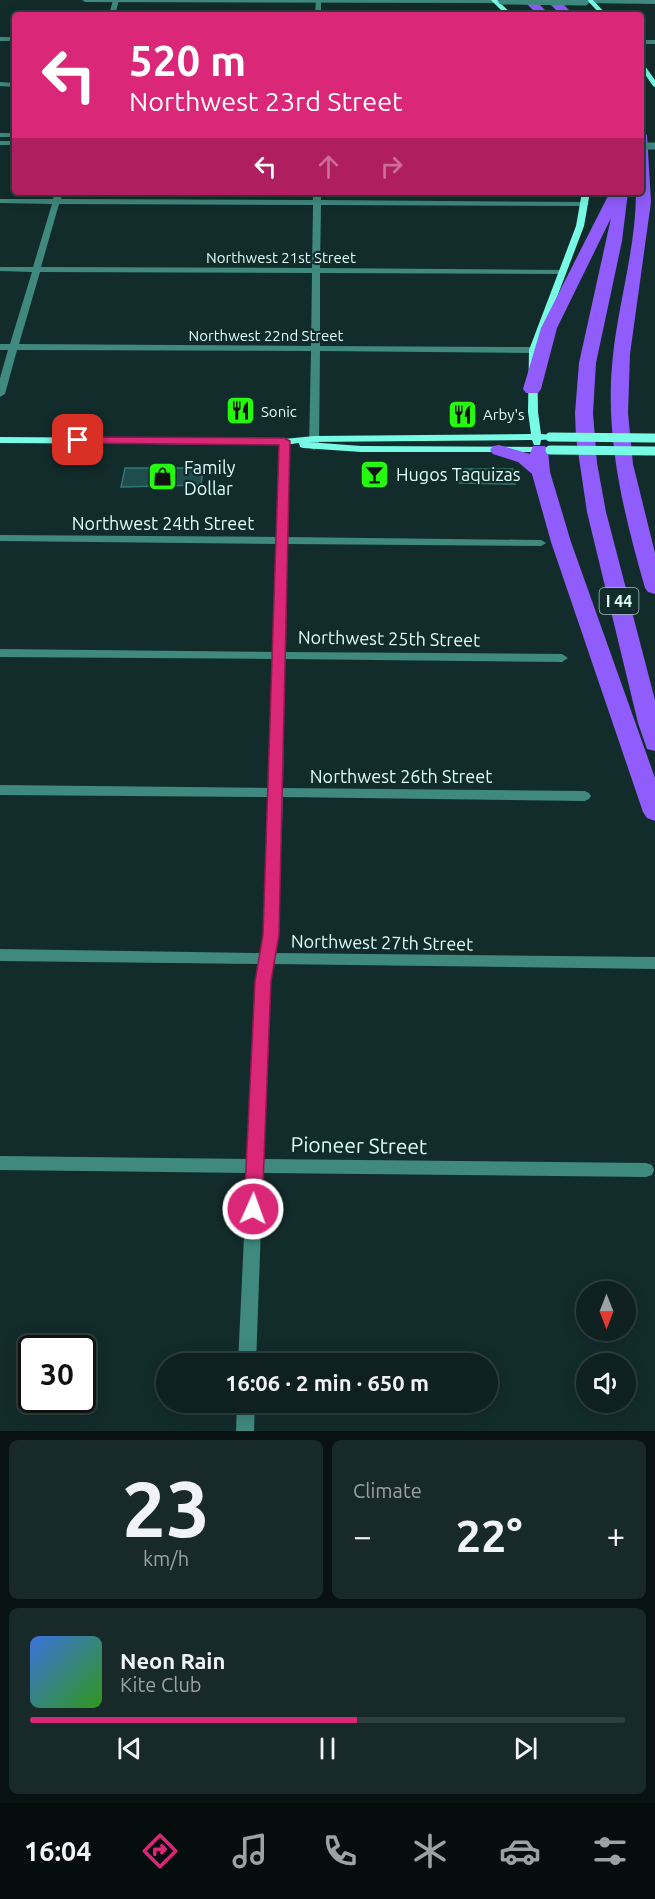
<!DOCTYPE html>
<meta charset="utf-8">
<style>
:root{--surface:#0e2120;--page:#172929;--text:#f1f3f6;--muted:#9ba3a5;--line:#2e3e3e;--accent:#db2777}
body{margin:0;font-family:Ubuntu,sans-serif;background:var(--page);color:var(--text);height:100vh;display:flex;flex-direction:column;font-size:22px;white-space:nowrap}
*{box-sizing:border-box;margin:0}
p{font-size:20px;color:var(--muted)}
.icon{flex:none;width:33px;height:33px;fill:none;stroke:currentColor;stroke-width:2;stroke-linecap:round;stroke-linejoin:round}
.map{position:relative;height:1431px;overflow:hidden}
.sheet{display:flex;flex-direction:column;gap:9px;padding:9px;background:#081212;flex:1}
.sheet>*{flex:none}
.banner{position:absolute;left:12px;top:12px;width:632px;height:183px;border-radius:6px;box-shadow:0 3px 15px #0003,0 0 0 2px var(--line);background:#db2777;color:#fff;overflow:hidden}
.needle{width:39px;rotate:180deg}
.tools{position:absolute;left:576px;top:1281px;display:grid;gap:12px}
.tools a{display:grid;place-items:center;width:60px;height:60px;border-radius:50%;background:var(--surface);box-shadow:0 3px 15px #0003,0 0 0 2px var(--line);font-size:30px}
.speed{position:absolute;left:18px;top:1335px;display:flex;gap:12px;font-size:30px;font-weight:700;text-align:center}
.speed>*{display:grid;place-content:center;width:78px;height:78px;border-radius:50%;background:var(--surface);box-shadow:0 3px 15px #0003,0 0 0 2px var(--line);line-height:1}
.speed .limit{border:3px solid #111;border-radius:9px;background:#fff;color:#111}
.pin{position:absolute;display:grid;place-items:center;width:51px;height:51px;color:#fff;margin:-26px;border-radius:12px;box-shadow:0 3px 9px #0006}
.me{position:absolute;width:66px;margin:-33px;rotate:2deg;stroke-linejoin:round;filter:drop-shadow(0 0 4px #0008)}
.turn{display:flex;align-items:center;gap:21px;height:126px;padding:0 18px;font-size:27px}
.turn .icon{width:78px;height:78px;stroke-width:2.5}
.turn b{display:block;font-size:42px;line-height:51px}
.lanes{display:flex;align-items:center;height:57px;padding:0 18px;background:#0003;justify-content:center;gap:30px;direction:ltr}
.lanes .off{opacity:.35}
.big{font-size:45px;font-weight:600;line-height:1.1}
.sheet .tile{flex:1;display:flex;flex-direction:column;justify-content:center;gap:9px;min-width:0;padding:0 21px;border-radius:9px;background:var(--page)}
.sheet .dial{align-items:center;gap:0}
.dial b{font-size:78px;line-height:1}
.song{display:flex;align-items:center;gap:18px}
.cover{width:72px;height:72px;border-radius:9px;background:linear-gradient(135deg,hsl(220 70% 55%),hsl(110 70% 35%))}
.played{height:6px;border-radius:3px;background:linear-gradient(90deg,var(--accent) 55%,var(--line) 55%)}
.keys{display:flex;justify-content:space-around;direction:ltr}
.heat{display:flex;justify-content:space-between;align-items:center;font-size:33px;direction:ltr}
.sheet .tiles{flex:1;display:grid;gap:9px;grid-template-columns:1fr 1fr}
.tile:last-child{grid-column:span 2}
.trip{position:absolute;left:156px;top:1353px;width:342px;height:60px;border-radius:30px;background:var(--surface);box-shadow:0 3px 15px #0003,0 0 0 2px var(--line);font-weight:600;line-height:60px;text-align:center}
.tabs{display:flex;height:96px;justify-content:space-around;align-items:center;background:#060d0d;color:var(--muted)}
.tabs .icon{width:42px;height:42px}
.tabs .current{color:var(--accent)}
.tabs b{font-size:27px;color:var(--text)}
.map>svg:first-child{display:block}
</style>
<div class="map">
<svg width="655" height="1431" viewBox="0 0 655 1431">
<rect width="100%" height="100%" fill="#122c2b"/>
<!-- building -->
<path fill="#1f4c4c" stroke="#317778" stroke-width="1.5" d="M450,410H474L475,421L452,423Z
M125,468H203L201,485L121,487Z
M458,469H513L515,484L459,483Z"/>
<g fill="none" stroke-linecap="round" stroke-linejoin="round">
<!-- minor -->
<path fill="#3f897e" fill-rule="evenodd" d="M113,0H119L115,15H109Z
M316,0L321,1V15H315Z
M0,37H15V41H0Z
M640,40H655V44H640Z
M0,82L15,83V87L0,86Z
M55,192H63L61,199L313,200V192H321V200L585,202L589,204L585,206L321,205L320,268L563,270L567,272L563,274L320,273V346L533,347L537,350L533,353L320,351L319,447L314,450L309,447L311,351L17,350L5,394L0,397V378L8,350H0V344H10L32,272L0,271V267H33L52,204L0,203V199H53ZM59,204L313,205L312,268L41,267ZM40,272L312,273L311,346L19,344Z
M284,439L289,442L287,537L541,540L546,543L541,546L287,544L286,652L562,654L568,658L562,662L285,659L283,788L585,791L589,793L591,796L589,799L585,801L283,797L278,935L275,953L655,957V969L273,964L270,981L263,1159L646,1163L652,1165L654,1170L652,1175L646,1177L263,1173L256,1364H238L247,1173L0,1170V1156L248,1159L256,981L259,964L0,961V949L261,953L264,935L270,797L0,795V785L271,788L274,659L0,657V649L274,652L277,544L0,541V535L277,537L279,442Z
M237,1402H255L254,1431H236Z"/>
<!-- tertiary -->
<path fill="#3f897e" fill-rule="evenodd" d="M82,0H504L505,1L502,3L85,2Z
M585,0H655V4L583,3Z
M0,133H15V137H0Z
M0,141H15V145H0Z"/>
<!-- secondary -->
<path fill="#77fbe5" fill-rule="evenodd" d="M491,0H497L513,15H506Z
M587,0H593L607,15H601Z
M640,59L655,80V87L653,86L640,67Z
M582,192H590L584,226L537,350L538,412L541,434L553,435V439L541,440L540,445H534L532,440L308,442L361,446L546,447L551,450L549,452H361L303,448L300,447L299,443L284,445L0,443V437L284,439L314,436L531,434L528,412L529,350L576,226Z"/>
<!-- motorway -->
<path fill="#905cfb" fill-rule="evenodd" d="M523,0H535L550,15H538Z
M546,0H559L574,15H561Z
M640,131L647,135L651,202L630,354L628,413L633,464L655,553V594L648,592L645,588C623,511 604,435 613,355C619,300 636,247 636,192H640Z
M610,192H628L622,241L596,363L593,413L597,463L606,512L655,700V751L647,749L638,723L587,512L576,438L575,413L579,363L611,218L557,328L541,389L538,393H526L523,389L541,328Z
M499,445L530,454L533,446H545L548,450L550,472L571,542L655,778V821L647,818L643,812L551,542L532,474L518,462L493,454L490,450L493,446Z"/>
<!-- tertiary-bridge -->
<path stroke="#3f897e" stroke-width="7" d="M502,1L585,2
M640,146H655"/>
<!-- secondary-bridge -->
<path stroke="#77fbe5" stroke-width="9" d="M550,437L655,438
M550,450L655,451"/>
</g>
<!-- route -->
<path fill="#db2777" stroke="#8e194d" stroke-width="1.5" d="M78,437L284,438L290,441L279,935L271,981L262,1209L260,1215L253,1218L247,1215L244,1209L255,981L263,935L279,445L75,443L73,440Z"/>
<!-- icons -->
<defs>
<symbol id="restaurant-square" viewBox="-11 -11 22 22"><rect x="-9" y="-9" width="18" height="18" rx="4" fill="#25f90f" stroke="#122c2b"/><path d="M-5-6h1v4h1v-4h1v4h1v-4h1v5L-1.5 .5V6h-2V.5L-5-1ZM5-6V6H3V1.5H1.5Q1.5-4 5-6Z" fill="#111"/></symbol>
<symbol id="bar-square" viewBox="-11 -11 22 22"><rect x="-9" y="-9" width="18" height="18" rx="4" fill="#25f90f" stroke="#122c2b"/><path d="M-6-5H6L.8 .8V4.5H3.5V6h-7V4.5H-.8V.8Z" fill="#111"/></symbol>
<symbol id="shop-square" viewBox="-11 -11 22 22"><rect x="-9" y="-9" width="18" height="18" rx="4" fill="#25f90f" stroke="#122c2b"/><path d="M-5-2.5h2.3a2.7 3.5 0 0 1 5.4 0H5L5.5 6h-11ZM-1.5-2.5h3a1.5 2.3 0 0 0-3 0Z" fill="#111"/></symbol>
</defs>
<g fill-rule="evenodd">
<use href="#restaurant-square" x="224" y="394" width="33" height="33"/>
<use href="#restaurant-square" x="446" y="398" width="33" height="33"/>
<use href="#bar-square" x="358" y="458" width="33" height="33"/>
<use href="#shop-square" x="146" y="460" width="33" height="33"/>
</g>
<g text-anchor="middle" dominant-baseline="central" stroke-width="4.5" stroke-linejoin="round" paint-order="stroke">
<!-- far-street labels -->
<g font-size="15" fill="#defefc" stroke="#122c2b">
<text x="281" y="257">Northwest 21st Street</text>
<text x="266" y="335">Northwest 22nd Street</text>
</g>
<!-- far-poi labels -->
<g font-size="15" fill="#defefc" stroke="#122c2b" text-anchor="start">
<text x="261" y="411">Sonic</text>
<text x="483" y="414">Arby's</text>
</g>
<!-- shield labels -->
<rect fill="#122c2b" stroke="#a1bfbd" stroke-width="1.5" x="599.5" y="588" width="39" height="26" rx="4.5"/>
<g font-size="16" font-weight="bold" fill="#defefc">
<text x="619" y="601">I 44</text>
</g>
<!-- poi labels -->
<g font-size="18" fill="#defefc" stroke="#122c2b" text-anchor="start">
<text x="184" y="467">Family<tspan x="184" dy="21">Dollar</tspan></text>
<text x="396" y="474">Hugos Taquizas</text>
</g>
<!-- street labels -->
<g font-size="18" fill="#defefc" stroke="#122c2b">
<text x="163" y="523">Northwest 24th Street</text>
<text transform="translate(389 638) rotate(1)">Northwest 25th Street</text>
<text x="401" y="776">Northwest 26th Street</text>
<text transform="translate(382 942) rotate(1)">Northwest 27th Street</text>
</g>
<!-- near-street labels -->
<g font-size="21" fill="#defefc" stroke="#122c2b">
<text transform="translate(359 1145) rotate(1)">Pioneer Street</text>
</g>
</g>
</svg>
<div class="tools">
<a><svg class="needle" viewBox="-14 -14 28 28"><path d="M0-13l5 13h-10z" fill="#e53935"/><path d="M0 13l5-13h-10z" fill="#9ba3a5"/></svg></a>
<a><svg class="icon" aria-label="sound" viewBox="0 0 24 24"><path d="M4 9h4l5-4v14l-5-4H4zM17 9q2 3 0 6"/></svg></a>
</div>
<div class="speed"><div class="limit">30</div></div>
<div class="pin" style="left:78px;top:440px;background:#d93025"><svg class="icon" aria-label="arrive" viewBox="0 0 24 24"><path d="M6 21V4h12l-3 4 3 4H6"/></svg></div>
<svg class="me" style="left:253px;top:1209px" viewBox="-20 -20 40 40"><circle r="17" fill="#db2777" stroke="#fff" stroke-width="3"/><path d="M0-11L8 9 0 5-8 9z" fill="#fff"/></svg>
<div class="trip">16:06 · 2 min · 650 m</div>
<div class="banner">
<div class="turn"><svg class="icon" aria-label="left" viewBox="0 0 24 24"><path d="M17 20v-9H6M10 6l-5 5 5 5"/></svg><div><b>520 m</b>Northwest 23rd Street</div></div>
<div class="lanes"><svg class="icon" aria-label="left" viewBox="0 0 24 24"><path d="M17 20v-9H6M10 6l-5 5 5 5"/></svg><svg class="icon off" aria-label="ahead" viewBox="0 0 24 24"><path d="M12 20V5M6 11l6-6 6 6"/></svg><svg class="icon off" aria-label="right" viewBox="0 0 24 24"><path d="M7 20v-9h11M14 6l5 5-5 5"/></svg></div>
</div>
</div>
<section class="sheet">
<div class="tiles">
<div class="tile dial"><b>23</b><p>km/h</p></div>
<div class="tile"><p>Climate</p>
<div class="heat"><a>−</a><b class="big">22°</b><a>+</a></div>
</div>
<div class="tile">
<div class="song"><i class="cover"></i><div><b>Neon Rain</b><p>Kite Club</p></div></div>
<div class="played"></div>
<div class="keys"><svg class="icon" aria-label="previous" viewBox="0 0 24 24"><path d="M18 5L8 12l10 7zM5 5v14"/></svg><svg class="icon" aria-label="pause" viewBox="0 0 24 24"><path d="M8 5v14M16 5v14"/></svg><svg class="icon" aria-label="next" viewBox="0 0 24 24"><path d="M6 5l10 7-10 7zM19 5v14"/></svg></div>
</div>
</div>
</section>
<nav class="tabs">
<b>16:04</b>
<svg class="icon current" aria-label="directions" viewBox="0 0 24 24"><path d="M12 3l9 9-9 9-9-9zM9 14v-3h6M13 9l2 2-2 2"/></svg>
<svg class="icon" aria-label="music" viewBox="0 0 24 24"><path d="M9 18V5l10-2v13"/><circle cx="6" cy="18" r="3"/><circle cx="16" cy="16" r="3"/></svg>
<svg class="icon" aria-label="phone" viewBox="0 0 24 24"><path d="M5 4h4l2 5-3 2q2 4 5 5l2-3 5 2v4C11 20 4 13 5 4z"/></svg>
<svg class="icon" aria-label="climate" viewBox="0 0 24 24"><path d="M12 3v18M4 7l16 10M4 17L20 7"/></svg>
<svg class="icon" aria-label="car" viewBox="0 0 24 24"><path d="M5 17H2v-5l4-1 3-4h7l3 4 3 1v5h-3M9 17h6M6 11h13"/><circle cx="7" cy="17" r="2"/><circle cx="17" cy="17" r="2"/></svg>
<svg class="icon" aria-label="filters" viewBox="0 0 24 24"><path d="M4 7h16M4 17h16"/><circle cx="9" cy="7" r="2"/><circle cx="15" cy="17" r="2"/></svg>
</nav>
